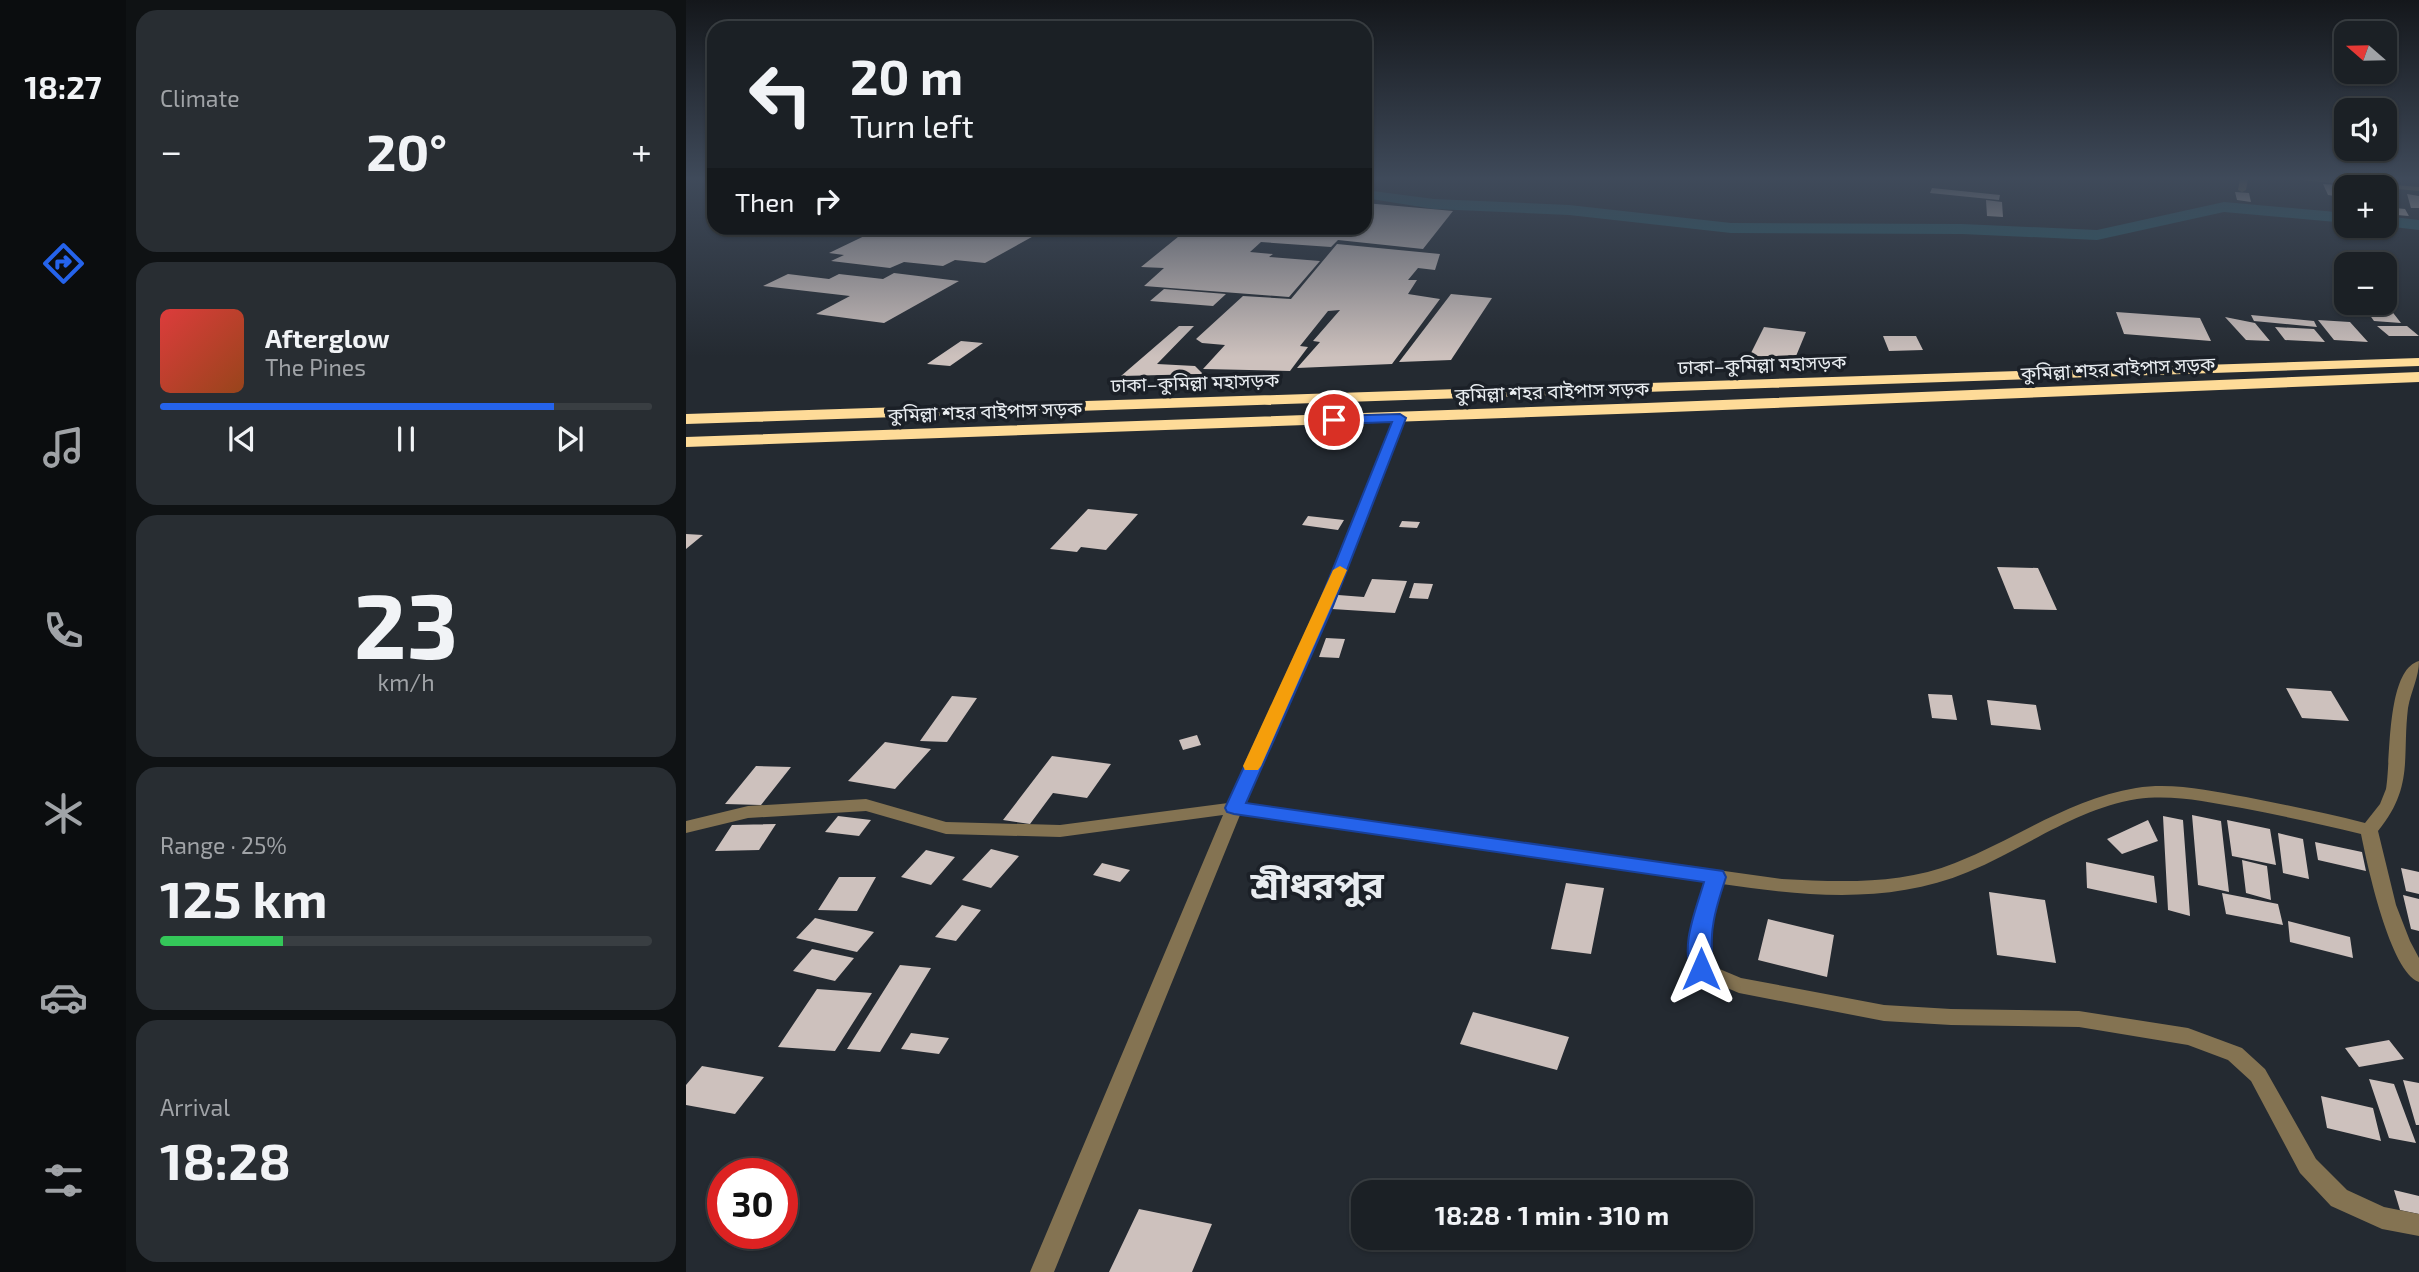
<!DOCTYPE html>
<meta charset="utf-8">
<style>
:root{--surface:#1b2025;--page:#282d32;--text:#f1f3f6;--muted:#a0a3a7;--line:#393e42;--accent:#2563eb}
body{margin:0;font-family:"Exo 2","Noto Sans Bengali",sans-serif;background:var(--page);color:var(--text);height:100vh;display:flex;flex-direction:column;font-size:26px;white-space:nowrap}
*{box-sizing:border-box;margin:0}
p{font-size:23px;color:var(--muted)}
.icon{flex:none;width:38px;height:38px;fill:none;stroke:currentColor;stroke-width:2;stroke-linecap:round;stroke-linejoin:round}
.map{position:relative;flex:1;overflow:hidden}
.details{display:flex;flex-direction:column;gap:10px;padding:10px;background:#0f1214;width:560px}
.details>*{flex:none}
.guide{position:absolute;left:21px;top:21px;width:665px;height:214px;border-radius:21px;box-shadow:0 2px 5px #0004,0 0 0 2px var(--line);background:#1b2025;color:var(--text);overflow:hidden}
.needle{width:46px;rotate:290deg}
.controls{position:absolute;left:1648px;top:21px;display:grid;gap:14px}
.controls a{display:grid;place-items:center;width:63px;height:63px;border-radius:14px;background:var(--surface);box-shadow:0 2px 5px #0004,0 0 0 2px var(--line);font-size:35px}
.speed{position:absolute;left:21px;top:1158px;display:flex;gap:14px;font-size:35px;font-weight:700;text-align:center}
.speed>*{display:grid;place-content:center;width:91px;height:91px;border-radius:50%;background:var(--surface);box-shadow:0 2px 5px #0004,0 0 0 2px var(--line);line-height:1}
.speed .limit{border:10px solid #d22;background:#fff;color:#111}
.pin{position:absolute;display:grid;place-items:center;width:60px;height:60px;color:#fff;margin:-30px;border:4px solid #fff;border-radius:50%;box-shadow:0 2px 7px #0007}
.me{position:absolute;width:77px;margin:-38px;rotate:0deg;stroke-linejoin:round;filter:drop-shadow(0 0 5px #0008)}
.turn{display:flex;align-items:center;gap:24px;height:147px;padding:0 28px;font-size:32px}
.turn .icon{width:91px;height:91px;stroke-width:2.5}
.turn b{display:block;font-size:49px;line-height:60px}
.then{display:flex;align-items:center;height:66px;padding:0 28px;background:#0003;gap:14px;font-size:26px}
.big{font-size:52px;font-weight:700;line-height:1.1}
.details .widget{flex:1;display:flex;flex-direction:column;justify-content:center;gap:10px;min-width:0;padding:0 24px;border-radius:21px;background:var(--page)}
.details .dial{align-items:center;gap:0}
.dial b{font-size:91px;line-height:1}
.song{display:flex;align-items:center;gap:21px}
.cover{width:84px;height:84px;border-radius:10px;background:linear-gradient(135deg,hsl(0 70% 55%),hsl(20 70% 35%))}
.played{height:7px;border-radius:4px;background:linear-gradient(90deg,var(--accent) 80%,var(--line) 80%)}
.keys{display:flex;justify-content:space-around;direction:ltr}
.heat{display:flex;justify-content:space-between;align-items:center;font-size:38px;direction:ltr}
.charge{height:10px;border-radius:5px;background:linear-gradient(90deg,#34c759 25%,var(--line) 0)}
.trip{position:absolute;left:665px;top:1180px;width:402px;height:70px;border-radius:21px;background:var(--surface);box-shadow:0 2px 5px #0004,0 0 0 2px var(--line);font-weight:700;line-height:70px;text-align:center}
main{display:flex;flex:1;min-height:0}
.tab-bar{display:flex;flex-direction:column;width:126px;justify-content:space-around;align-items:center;background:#0b0d0f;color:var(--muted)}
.tab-bar .icon{width:49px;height:49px}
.tab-bar .current{color:var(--accent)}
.tab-bar b{font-size:32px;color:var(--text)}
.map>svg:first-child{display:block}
</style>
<main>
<nav class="tab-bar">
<b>18:27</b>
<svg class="icon current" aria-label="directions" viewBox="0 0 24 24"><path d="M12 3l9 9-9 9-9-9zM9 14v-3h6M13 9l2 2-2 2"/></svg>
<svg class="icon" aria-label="music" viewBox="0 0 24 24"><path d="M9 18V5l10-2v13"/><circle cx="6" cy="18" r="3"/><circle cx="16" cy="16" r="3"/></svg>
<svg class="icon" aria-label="phone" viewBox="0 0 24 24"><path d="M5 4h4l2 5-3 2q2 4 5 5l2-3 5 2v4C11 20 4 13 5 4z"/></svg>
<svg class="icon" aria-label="climate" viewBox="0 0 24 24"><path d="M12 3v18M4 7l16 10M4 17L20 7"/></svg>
<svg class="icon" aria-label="car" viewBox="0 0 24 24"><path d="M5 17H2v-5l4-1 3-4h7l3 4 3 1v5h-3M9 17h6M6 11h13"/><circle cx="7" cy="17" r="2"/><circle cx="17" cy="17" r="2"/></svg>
<svg class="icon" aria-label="filters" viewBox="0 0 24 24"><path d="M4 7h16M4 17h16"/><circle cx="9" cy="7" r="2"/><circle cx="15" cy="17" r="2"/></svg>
</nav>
<section class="details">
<div class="widget"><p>Climate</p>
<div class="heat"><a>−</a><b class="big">20°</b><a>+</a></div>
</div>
<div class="widget">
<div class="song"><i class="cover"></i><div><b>Afterglow</b><p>The Pines</p></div></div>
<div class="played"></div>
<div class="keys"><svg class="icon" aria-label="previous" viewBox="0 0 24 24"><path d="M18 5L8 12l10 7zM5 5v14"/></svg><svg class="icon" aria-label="pause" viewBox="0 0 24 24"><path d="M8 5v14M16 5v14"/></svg><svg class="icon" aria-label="next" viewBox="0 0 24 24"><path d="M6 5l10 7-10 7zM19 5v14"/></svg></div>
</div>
<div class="widget dial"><b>23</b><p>km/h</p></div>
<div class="widget"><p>Range · 25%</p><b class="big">125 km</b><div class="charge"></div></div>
<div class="widget"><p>Arrival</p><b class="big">18:28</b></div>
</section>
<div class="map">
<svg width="1733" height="1272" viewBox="0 0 1733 1272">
<rect width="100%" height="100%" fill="#242a31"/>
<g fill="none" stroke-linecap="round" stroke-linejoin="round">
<!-- canal -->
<path fill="#275a65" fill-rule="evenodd" d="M679,190L748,199L883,205L1045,223L1276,224L1411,230L1538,202L1661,213V223L1538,212L1411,240L1276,234L1045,233L883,215L748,209L679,198Z
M1699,216L1733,220V230L1699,226Z"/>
</g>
<!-- building -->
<path fill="#cdc1bd" d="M1637,184L1652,185L1657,197L1642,195Z
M1246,188L1314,195L1313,200L1244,193Z
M1549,192L1563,193L1565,202L1551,200Z
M1721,194L1733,196V208H1725Z
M1300,200L1316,202L1317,217L1301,216Z
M679,203L767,211L737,249L652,240L645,247L575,242L564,252L587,254L583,257L634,261L603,297L458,286L478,268L455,267L503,228H679Z
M1699,207L1719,209L1723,216L1699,214Z
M195,228H362L299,263L269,260L257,266L218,262L204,268L145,261L158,255L143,253Z
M651,244L754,254L749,270L732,268L722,280H731L722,294L754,299L706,364L611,368L634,342L627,341L654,310L642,311L614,346L622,347L604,371L517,369L539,345L516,343L510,339L557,296L605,299Z
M208,273L273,281L198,323L130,314L164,296L77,286L102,274L143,279L153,274L197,279Z
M478,289L540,294L527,306L464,301Z
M765,294L806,298L765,360L713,362Z
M1675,303L1701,305L1715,323L1688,321Z
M1430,312L1514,318L1525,341L1438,334Z
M1565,315L1628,321L1631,327L1568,321Z
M1539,317L1569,323L1584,341L1560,340Z
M1632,320L1664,322L1682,342L1648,340Z
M493,326H508L471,364L509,366L517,374L435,376Z
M1691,326H1721L1733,336H1703Z
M1078,327L1120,332L1108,361L1064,355Z
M1589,327L1628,329L1639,342L1599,340Z
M1197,336H1230L1237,350L1203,351Z
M275,341L297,343L264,366L241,364Z
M402,509L452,514L420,550L395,547L391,552L364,549Z
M622,516L658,520L652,530L616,525Z
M716,521L734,522L731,528L713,527Z
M0,534L17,535L0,549Z
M1311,567L1352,568L1371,610L1328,609Z
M686,579L721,581L709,613L646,609L652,595L678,597Z
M728,583L747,584L742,599L723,598Z
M640,638L659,639L653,658L633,657Z
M1600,688L1645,691L1663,721L1616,718Z
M1242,694L1266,695L1271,720L1246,718Z
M266,696L291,698L261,742L234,741Z
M1301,700L1350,705L1355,730L1305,725Z
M511,735L515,745L497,750L493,740Z
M199,742L245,749L209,789L162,781Z
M366,756L425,764L401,798L367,793L344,824L317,820Z
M70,766L105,767L75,805L39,804Z
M1506,815L1535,821L1543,892L1512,885Z
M152,816L185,820L173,836L139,832Z
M1477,816L1497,820L1504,916L1482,910Z
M1462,820L1472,841L1436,854L1421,839Z
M1541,820L1584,829L1590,865L1546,856Z
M90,824L73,850L29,851L46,825Z
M1592,833L1617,839L1623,879L1597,873Z
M1629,842L1676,852L1680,871L1632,860Z
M305,849L333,856L305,888L276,880Z
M240,850L269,857L245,885L215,877Z
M1556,860L1581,866L1585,900L1560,893Z
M1400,862L1468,876L1471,903L1401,888Z
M416,863L444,870L434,882L407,875Z
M1715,868L1733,872V894L1720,891Z
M153,877H190L171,911L132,910Z
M880,883L918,888L905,954L865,949Z
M1303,892L1359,900L1370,963L1311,955Z
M1536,893L1592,904L1597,925L1540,914Z
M1717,895L1733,899V931L1725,929Z
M276,905L295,910L270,941L249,937Z
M129,918L188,932L171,952L110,938Z
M1082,919L1148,935L1141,977L1072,960Z
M1602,921L1664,937L1667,958L1604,942Z
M126,949L168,958L149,981L107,971Z
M214,965L245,968L194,1052L161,1049Z
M131,989L186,993L149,1051L92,1047Z
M787,1012L883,1037L871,1070L774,1044Z
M225,1033L263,1038L253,1054L215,1049Z
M1703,1040L1718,1059L1673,1067L1659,1048Z
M16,1066L78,1077L49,1114L0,1105V1085Z
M1683,1079L1708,1084L1730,1143L1703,1138Z
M1717,1080L1733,1083V1125H1730Z
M1635,1096L1687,1108L1695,1141L1641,1128Z
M1708,1190L1733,1196V1214L1714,1210Z
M453,1209L526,1224L506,1272H423Z"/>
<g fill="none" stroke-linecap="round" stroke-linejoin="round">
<!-- street -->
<path fill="#847352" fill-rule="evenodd" d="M1554,179H1562L1560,190L1556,192L1552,190Z
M1604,179H1639L1733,187V191Z
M714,415L719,418L646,606L558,804L1096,879C1154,882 1214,885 1269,863C1330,839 1383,799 1450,788C1487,782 1524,791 1560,797C1600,805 1640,813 1679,823L1694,804L1700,789C1705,760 1700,670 1733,661C1733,677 1725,691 1722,708C1716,758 1728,787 1692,831L1710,905L1724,941L1733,958V982C1704,972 1681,864 1675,834C1636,824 1596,816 1556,808C1522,802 1487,794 1451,799C1389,809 1338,849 1282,872C1203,905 1118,896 1036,884C1028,910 1022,937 1024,965L1055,978L1198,1005L1265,1009L1393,1011L1502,1028L1556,1048L1579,1069L1630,1159L1661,1190L1698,1207L1733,1214V1236L1696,1229L1645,1206L1614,1173L1565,1081L1542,1060L1502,1045L1393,1027L1265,1025L1198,1021L1053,993L1008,974C996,951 1011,905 1020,882L554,815L368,1272H344L537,815L374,837L260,834L180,811L62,818L0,833V821L62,806L180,799L260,822L374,825L542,803L632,606L709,418Z"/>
<!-- highway -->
<path fill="#fedb98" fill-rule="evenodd" d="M1733,358V366L0,424V414Z
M1733,372V382L960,413L0,447V437L960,403Z"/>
</g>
<!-- sky -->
<linearGradient id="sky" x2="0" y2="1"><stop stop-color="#14171b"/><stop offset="0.5" stop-color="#3f4a5a"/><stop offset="1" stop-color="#3f4a5a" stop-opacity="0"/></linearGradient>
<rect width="1733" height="357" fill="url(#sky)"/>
<!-- route -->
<path fill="#2563eb" stroke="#184099" stroke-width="2" d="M714,414L720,418L647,606L560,803L1037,871L1040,877C1035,893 1029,909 1027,926C1024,940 1028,965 1023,975L1015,978L1007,975C993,948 1010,910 1018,882L548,814L541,812L539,808L632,606L706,422L648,424L642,420L648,416Z"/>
<!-- slow -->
<path fill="#f59e0b" d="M654,566L661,570L575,766L572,770H559L557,766L647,570Z"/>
<g text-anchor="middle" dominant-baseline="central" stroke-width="7" stroke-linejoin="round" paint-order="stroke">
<!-- far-street labels -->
<g font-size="19" fill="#e8ecf0" stroke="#1b2027">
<text transform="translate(1076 364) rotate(-2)">ঢাকা–কুমিল্লা মহাসড়ক</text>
<text transform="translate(1432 368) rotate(-3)">কুমিল্লা শহর বাইপাস সড়ক</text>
<text transform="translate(509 382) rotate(-2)">ঢাকা–কুমিল্লা মহাসড়ক</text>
<text transform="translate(866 391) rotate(-2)">কুমিল্লা শহর বাইপাস সড়ক</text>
<text transform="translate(299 411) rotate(-2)">কুমিল্লা শহর বাইপাস সড়ক</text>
</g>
<!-- near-district labels -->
<g font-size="37" font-weight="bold" fill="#e8ecf0" stroke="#1b2027">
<text x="631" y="883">শ্রীধরপুর</text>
</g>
</g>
</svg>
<div class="controls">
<a><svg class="needle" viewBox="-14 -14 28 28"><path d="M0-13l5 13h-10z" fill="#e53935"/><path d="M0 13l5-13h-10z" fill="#a0a3a7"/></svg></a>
<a><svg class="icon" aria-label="sound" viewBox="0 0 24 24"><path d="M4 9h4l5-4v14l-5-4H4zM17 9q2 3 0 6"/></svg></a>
<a>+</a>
<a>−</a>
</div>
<div class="speed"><div class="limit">30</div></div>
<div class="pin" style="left:648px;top:420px;background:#d93025"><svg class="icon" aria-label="arrive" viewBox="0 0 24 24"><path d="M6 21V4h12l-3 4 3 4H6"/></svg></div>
<svg class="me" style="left:1015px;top:969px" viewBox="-20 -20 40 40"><path d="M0-17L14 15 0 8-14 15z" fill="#2563eb" stroke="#fff" stroke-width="4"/></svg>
<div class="trip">18:28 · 1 min · 310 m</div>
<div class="guide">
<div class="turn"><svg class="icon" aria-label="left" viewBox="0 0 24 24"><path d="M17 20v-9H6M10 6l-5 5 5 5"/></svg><div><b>20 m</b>Turn left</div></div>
<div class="then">Then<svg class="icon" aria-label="right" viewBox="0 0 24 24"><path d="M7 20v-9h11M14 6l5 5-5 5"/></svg></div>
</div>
</div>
</main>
